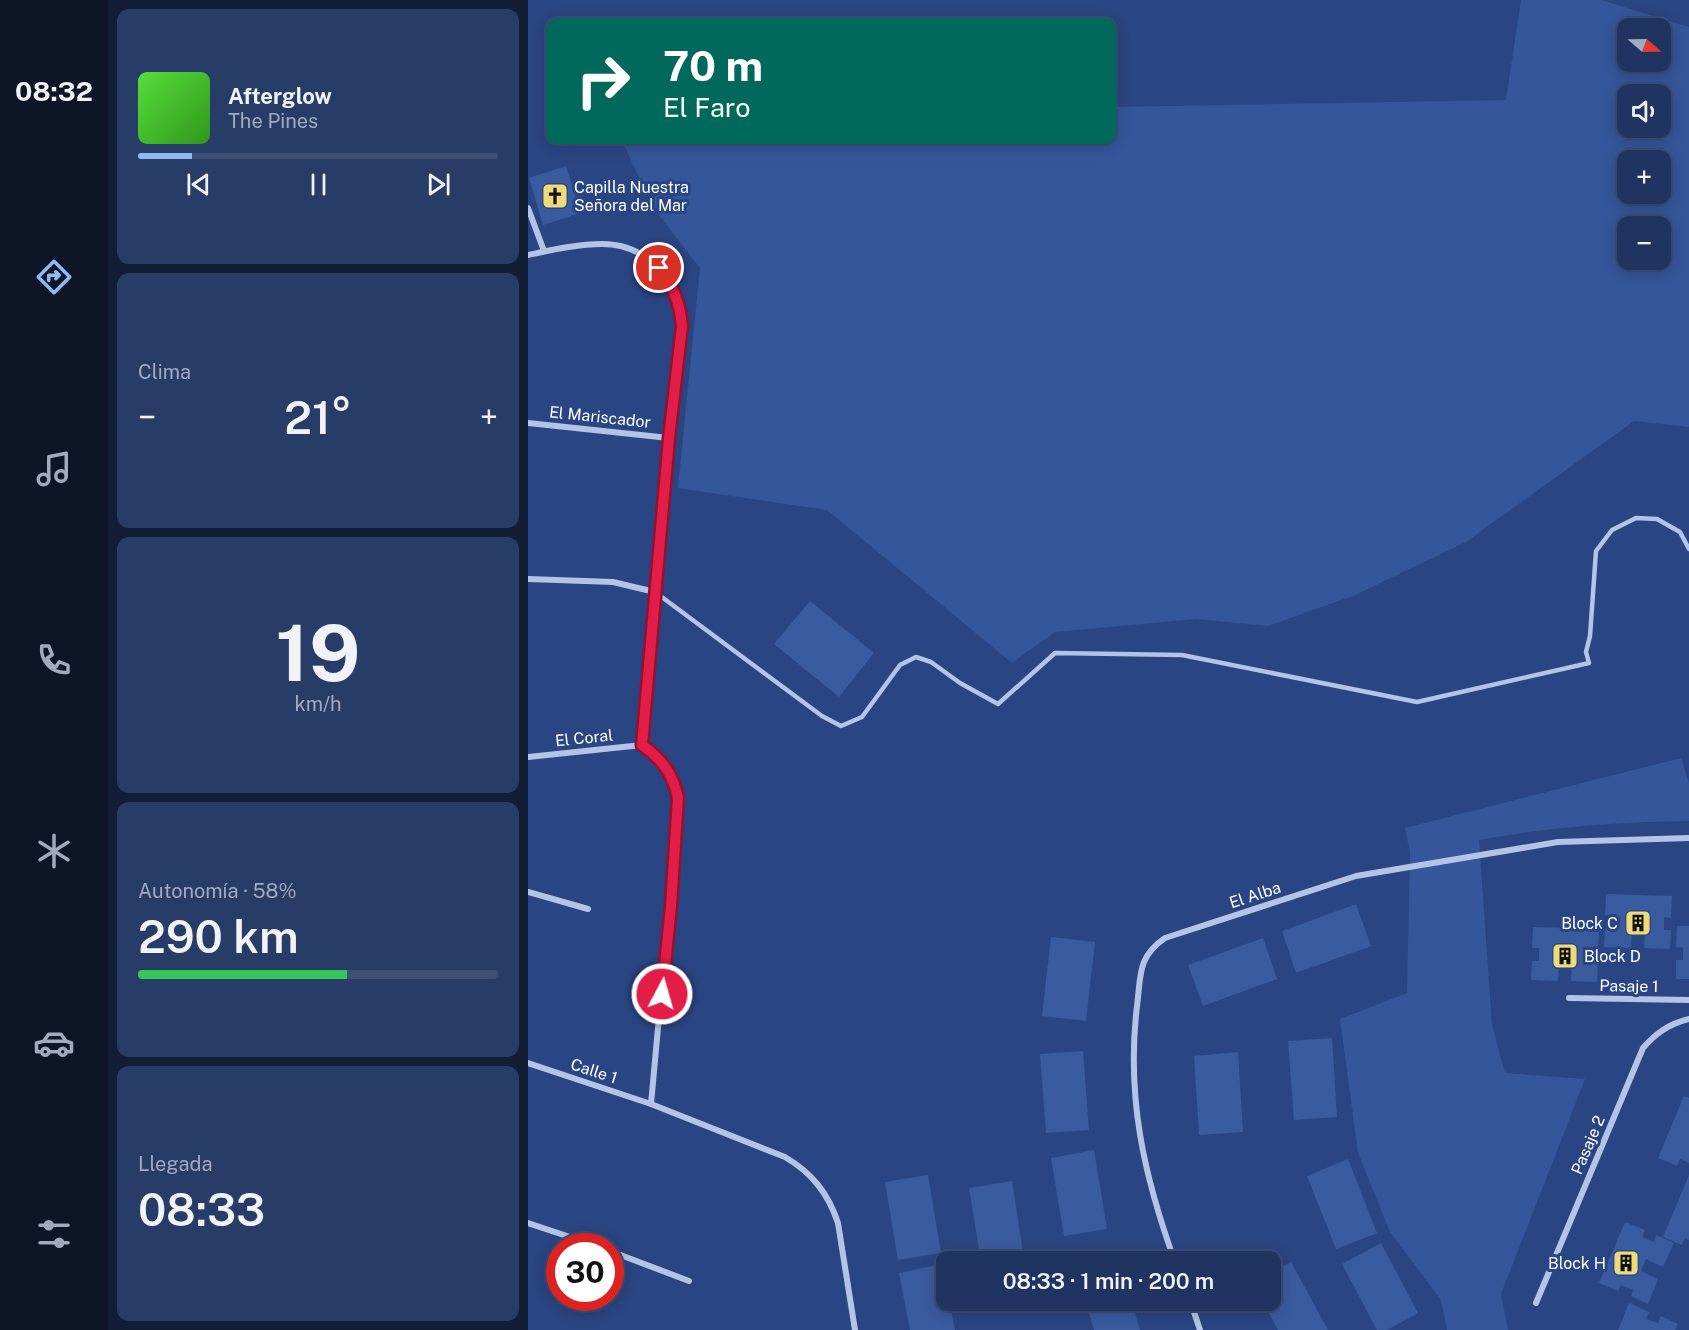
<!DOCTYPE html>
<html lang="es">
<meta charset="utf-8">
<style>
:root{--surface:#203462;--page:#283c68;--text:#f1f3f6;--muted:#a2aabe;--line:#3d4f77;--accent:#90b9f0}
body{margin:0;font-family:"Public Sans",sans-serif;background:var(--page);color:var(--text);height:100vh;display:flex;flex-direction:column;font-size:22px;white-space:nowrap}
*{box-sizing:border-box;margin:0}
p{font-size:20px;color:var(--muted)}
.icon{flex:none;width:33px;height:33px;fill:none;stroke:currentColor;stroke-width:2;stroke-linecap:round;stroke-linejoin:round}
.map{position:relative;flex:1;overflow:hidden}
.details{display:flex;flex-direction:column;gap:9px;padding:9px;background:#121d36;width:420px}
.details>*{flex:none}
.guide{position:absolute;left:18px;top:18px;width:570px;height:126px;border-radius:12px;box-shadow:0 3px 15px #0003,0 0 0 2px var(--line);background:#00695c;color:#fff;overflow:hidden}
.needle{width:39px;rotate:110deg}
.fabs{position:absolute;left:1089px;top:18px;display:grid;gap:12px}
.fabs a{display:grid;place-items:center;width:54px;height:54px;border-radius:12px;background:var(--surface);box-shadow:0 3px 15px #0003,0 0 0 2px var(--line);font-size:30px}
.speed{position:absolute;left:18px;top:1233px;display:flex;gap:12px;font-size:30px;font-weight:700;text-align:center}
.speed>*{display:grid;place-content:center;width:78px;height:78px;border-radius:50%;background:var(--surface);box-shadow:0 3px 15px #0003,0 0 0 2px var(--line);line-height:1}
.speed .limit{border:9px solid #d22;background:#fff;color:#111}
.pin{position:absolute;display:grid;place-items:center;width:51px;height:51px;color:#fff;margin:-26px;border:3px solid #fff;border-radius:50%;box-shadow:0 2px 6px #0007}
.me{position:absolute;width:66px;margin:-33px;rotate:6deg;stroke-linejoin:round;filter:drop-shadow(0 0 4px #0008)}
.turn{display:flex;align-items:center;gap:21px;height:126px;padding:0 18px;font-size:27px}
.turn .icon{width:78px;height:78px;stroke-width:2.5}
.turn b{display:block;font-size:42px;line-height:51px}
.big{font-size:45px;font-weight:600;line-height:1.1}
.details .card{flex:1;display:flex;flex-direction:column;justify-content:center;gap:9px;min-width:0;padding:0 21px;border-radius:12px;background:var(--page)}
.details .dial{align-items:center;gap:0}
.dial b{font-size:78px;line-height:1}
.song{display:flex;align-items:center;gap:18px}
.cover{width:72px;height:72px;border-radius:9px;background:linear-gradient(135deg,hsl(110 70% 55%),hsl(110 70% 35%))}
.played{height:6px;border-radius:3px;background:linear-gradient(90deg,var(--accent) 15%,var(--line) 15%)}
.keys{display:flex;justify-content:space-around;direction:ltr}
.heat{display:flex;justify-content:space-between;align-items:center;font-size:33px;direction:ltr}
.charge{height:9px;border-radius:4px;background:linear-gradient(90deg,#34c759 58%,var(--line) 0)}
.trip{position:absolute;left:408px;top:1251px;width:345px;height:60px;border-radius:12px;background:var(--surface);box-shadow:0 3px 15px #0003,0 0 0 2px var(--line);font-weight:600;line-height:60px;text-align:center}
main{display:flex;flex:1;min-height:0}
.menu{display:flex;flex-direction:column;width:108px;justify-content:space-around;align-items:center;background:#0d1527;color:var(--muted)}
.menu .icon{width:42px;height:42px}
.menu .on{color:var(--accent)}
.menu b{font-size:27px;color:var(--text)}
.map>svg:first-child{display:block}
</style>
<main>
<nav class="menu">
<b>08:32</b>
<svg class="icon on" aria-label="directions" viewBox="0 0 24 24"><path d="M12 3l9 9-9 9-9-9zM9 14v-3h6M13 9l2 2-2 2"/></svg>
<svg class="icon" aria-label="music" viewBox="0 0 24 24"><path d="M9 18V5l10-2v13"/><circle cx="6" cy="18" r="3"/><circle cx="16" cy="16" r="3"/></svg>
<svg class="icon" aria-label="phone" viewBox="0 0 24 24"><path d="M5 4h4l2 5-3 2q2 4 5 5l2-3 5 2v4C11 20 4 13 5 4z"/></svg>
<svg class="icon" aria-label="climate" viewBox="0 0 24 24"><path d="M12 3v18M4 7l16 10M4 17L20 7"/></svg>
<svg class="icon" aria-label="car" viewBox="0 0 24 24"><path d="M5 17H2v-5l4-1 3-4h7l3 4 3 1v5h-3M9 17h6M6 11h13"/><circle cx="7" cy="17" r="2"/><circle cx="17" cy="17" r="2"/></svg>
<svg class="icon" aria-label="filters" viewBox="0 0 24 24"><path d="M4 7h16M4 17h16"/><circle cx="9" cy="7" r="2"/><circle cx="15" cy="17" r="2"/></svg>
</nav>
<section class="details">
<div class="card">
<div class="song"><i class="cover"></i><div><b>Afterglow</b><p>The Pines</p></div></div>
<div class="played"></div>
<div class="keys"><svg class="icon" aria-label="previous" viewBox="0 0 24 24"><path d="M18 5L8 12l10 7zM5 5v14"/></svg><svg class="icon" aria-label="pause" viewBox="0 0 24 24"><path d="M8 5v14M16 5v14"/></svg><svg class="icon" aria-label="next" viewBox="0 0 24 24"><path d="M6 5l10 7-10 7zM19 5v14"/></svg></div>
</div>
<div class="card"><p>Clima</p>
<div class="heat"><a>−</a><b class="big">21°</b><a>+</a></div>
</div>
<div class="card dial"><b>19</b><p>km/h</p></div>
<div class="card"><p>Autonomía · 58%</p><b class="big">290 km</b><div class="charge"></div></div>
<div class="card"><p>Llegada</p><b class="big">08:33</b></div>
</section>
<div class="map">
<svg width="1161" height="1330" viewBox="0 0 1161 1330">
<rect width="100%" height="100%" fill="#2a4583"/>
<!-- green -->
<path fill="#35569a" fill-rule="evenodd" d="M993,0H1073L1161,27V427L1106,421L938,542L825,596L740,626L668,619L527,632L484,663L299,510L150,488L172,268L124,206L96,145V140H584V107L978,100ZM1100,28H1132V62H1100ZM1100,94H1132V128H1100ZM1100,160H1132V194H1100ZM1100,226H1132V260H1100Z
M1153,758L1161,783V821C1090,822 1021,827 951,840L964,1025L977,1073L1057,1079L973,1294L980,1330H919L913,1300L862,1232L830,1153L812,1019L879,993L882,852L877,828Z"/>
<!-- building -->
<path fill="#3b5b9f" d="M38,166L53,213L15,225L1,178Z
M282,601L346,653L311,697L246,644Z
M1078,894L1144,896L1143,918L1136,917V930H1143L1142,949L1116,948L1117,930L1104,929L1103,948L1076,947L1077,928L1084,929V915H1077Z
M828,904L843,946L768,973L754,931Z
M1149,926H1161V979H1148V960H1155V947H1148Z
M1005,927L1071,929L1070,950H1063L1062,963H1070L1069,982L1043,981L1044,962H1031L1030,981L1003,980L1004,961H1011V948H1004Z
M523,937L567,942L558,1021L514,1016Z
M735,938L749,979L675,1006L660,965Z
M804,1038L809,1117L766,1120L760,1041Z
M555,1051L561,1130L518,1133L512,1054Z
M710,1052L715,1132L671,1135L666,1056Z
M1156,1096L1161,1098V1163L1152,1159L1149,1166L1130,1158Z
M566,1150L579,1229L536,1236L523,1158Z
M820,1159L849,1233L808,1249L779,1176Z
M400,1175L413,1253L370,1260L357,1182Z
M1161,1175V1240L1157,1238L1154,1245L1135,1237Z
M484,1181L496,1259L482,1262H453L441,1188Z
M1097,1222L1117,1230L1114,1237L1126,1242L1128,1235L1146,1243L1135,1267L1118,1259L1113,1271L1130,1279L1120,1304L1103,1296L1105,1290L1093,1285L1090,1291L1071,1283Z
M853,1243L890,1313L859,1330H849L814,1264Z
M763,1262L800,1330H750L734,1300H742V1273Z
M414,1264L418,1286V1300H421L427,1330H382L371,1273Z
M557,1300H603L612,1330H566Z
M1101,1303L1121,1312L1118,1319L1130,1323L1133,1316L1150,1324L1147,1330H1090Z"/>
<g fill="none" stroke-linecap="round" stroke-linejoin="round">
<!-- lane -->
<path stroke="#b4c4e6" stroke-width="4.5" d="M127,592L294,716L313,726L334,717L372,665L388,657L403,662L432,683L470,704L527,653L654,655L889,702L1061,663L1058,652L1062,636L1068,551L1084,530L1108,518L1129,519L1152,532L1161,549"/>
<!-- street -->
<path stroke="#b4c4e6" stroke-width="6" d="M0,208L16,251
M0,255C24,250 50,244 74,244C121,244 150,282 154,325L141,438L114,745
M0,423L141,438
M0,579L85,582L127,592
M114,745C138,762 149,781 150,810L123,1104
M0,757L114,745
M0,892L60,909
M1041,998L1161,1000
M0,1063L123,1104L257,1157C284,1173 300,1193 310,1223L327,1330
M0,1223L69,1246
M82,1251L161,1281
M647,1262C616,1176 598,1097 609,1006C613,976 609,957 637,938L828,876L1030,842L1161,838
M662,1300L672,1330
M1008,1303L1115,1048C1128,1033 1141,1024 1161,1019"/>
</g>
<g fill="none" stroke-linecap="round" stroke-linejoin="round">
<defs>
<path id="route" d="M131,268C145,286 152,303 154,326L141,438L114,745C134,759 145,774 150,798L143,906L134,994"/>
</defs>
<!-- route casing -->
<use href="#route" stroke="#92132f" stroke-width="15"/>
<!-- route -->
<use href="#route" stroke="#e11d48" stroke-width="10"/>
</g>
<!-- icons -->
<defs>
<symbol id="church-square" viewBox="-11 -11 22 22"><rect x="-9" y="-9" width="18" height="18" rx="4" fill="#ecda7b" stroke="#2a4583"/><path d="M-1.2-6h2.4v3.5h3.3v2.4h-3.3V6h-2.4V-.1h-3.3v-2.4h3.3Z" fill="#111"/></symbol>
<symbol id="building-square" viewBox="-11 -11 22 22"><rect x="-9" y="-9" width="18" height="18" rx="4" fill="#ecda7b" stroke="#2a4583"/><path d="M-4-6H4V6H1V3H-1V6H-4ZM-2.5-4.3h1.7v1.8h-1.7ZM.8-4.3h1.7v1.8H.8ZM-2.5-1h1.7V.8h-1.7ZM.8-1h1.7V.8H.8Z" fill="#111"/></symbol>
</defs>
<g fill-rule="evenodd">
<use href="#church-square" x="12" y="181" width="30" height="30"/>
<use href="#building-square" x="1095" y="908" width="30" height="30"/>
<use href="#building-square" x="1022" y="941" width="30" height="30"/>
<use href="#building-square" x="1083" y="1248" width="30" height="30"/>
</g>
<g text-anchor="middle" dominant-baseline="central" stroke-width="6" stroke-linejoin="round" paint-order="stroke">
<!-- poi labels -->
<g font-size="16" fill="#fff" stroke="#2a4583" text-anchor="start">
<text x="46" y="187">Capilla Nuestra<tspan x="46" dy="18">Señora del Mar</tspan></text>
<text x="1090" y="923" text-anchor="end">Block C</text>
<text x="1056" y="956">Block D</text>
<text x="1078" y="1263" text-anchor="end">Block H</text>
</g>
<!-- street labels -->
<g font-size="16" fill="#fff" stroke="#2a4583">
<text transform="translate(72 417) rotate(6)">El Mariscador</text>
<text transform="translate(56 738) rotate(-6)">El Coral</text>
<text transform="translate(727 895) rotate(-18)">El Alba</text>
<text transform="translate(1101 986) rotate(1)">Pasaje 1</text>
<text transform="translate(66 1071) rotate(18)">Calle 1</text>
<text transform="translate(1060 1145) rotate(-67)">Pasaje 2</text>
</g>
</g>
</svg>
<div class="fabs">
<a><svg class="needle" viewBox="-14 -14 28 28"><path d="M0-13l5 13h-10z" fill="#e53935"/><path d="M0 13l5-13h-10z" fill="#a2aabe"/></svg></a>
<a><svg class="icon" aria-label="sound" viewBox="0 0 24 24"><path d="M4 9h4l5-4v14l-5-4H4zM17 9q2 3 0 6"/></svg></a>
<a>+</a>
<a>−</a>
</div>
<div class="speed"><div class="limit">30</div></div>
<div class="pin" style="left:131px;top:268px;background:#d93025"><svg class="icon" aria-label="arrive" viewBox="0 0 24 24"><path d="M6 21V4h12l-3 4 3 4H6"/></svg></div>
<svg class="me" style="left:134px;top:994px" viewBox="-20 -20 40 40"><circle r="17" fill="#e11d48" stroke="#fff" stroke-width="3"/><path d="M0-11L8 9 0 5-8 9z" fill="#fff"/></svg>
<div class="trip">08:33 · 1 min · 200 m</div>
<div class="guide">
<div class="turn"><svg class="icon" aria-label="right" viewBox="0 0 24 24"><path d="M7 20v-9h11M14 6l5 5-5 5"/></svg><div><b>70 m</b>El Faro</div></div>
</div>
</div>
</main>
